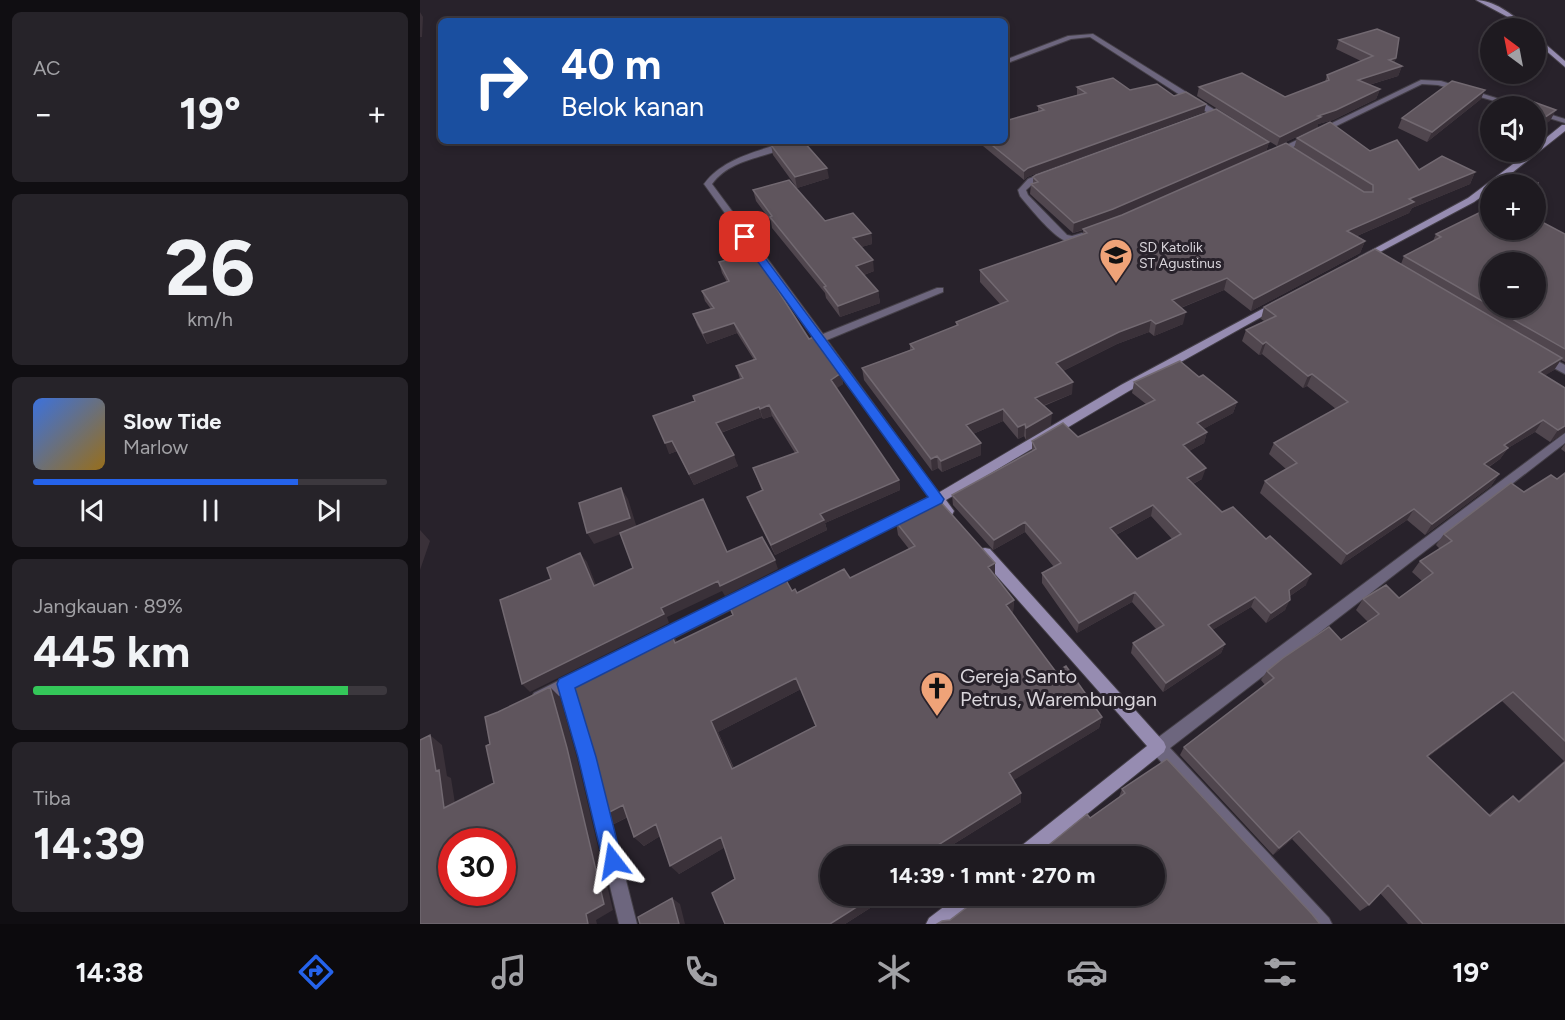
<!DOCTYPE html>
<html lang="id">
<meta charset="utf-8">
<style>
:root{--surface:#1e1a20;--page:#262329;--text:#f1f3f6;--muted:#a1a1a5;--line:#3c383e;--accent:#2563eb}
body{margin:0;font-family:Figtree,sans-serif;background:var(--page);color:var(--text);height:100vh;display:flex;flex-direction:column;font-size:22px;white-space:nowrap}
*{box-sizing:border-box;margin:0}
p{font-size:20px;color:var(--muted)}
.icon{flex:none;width:33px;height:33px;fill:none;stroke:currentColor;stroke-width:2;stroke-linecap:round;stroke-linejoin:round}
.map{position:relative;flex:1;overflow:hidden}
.drawer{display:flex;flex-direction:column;gap:12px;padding:12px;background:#100e12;width:420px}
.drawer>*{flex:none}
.hud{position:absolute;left:18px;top:18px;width:570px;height:126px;border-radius:9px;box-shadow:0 3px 9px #0003,0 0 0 2px var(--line);background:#1a4fa0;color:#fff;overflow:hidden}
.needle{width:39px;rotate:328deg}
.tools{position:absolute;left:1060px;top:18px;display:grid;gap:12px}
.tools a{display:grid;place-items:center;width:66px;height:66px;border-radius:50%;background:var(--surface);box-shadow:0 3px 9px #0003,0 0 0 2px var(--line);font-size:30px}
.speed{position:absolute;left:18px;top:828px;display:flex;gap:12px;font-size:30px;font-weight:700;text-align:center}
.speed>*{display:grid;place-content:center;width:78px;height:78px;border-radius:50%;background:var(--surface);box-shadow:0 3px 9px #0003,0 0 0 2px var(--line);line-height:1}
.speed .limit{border:9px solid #d22;background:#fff;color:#111}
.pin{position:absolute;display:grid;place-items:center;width:51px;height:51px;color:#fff;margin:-26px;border-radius:12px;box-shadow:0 3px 9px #0006}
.me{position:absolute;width:66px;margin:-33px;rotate:346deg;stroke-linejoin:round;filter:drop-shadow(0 0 4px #0008)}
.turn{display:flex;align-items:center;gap:21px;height:126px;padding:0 24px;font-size:27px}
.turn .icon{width:78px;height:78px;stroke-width:2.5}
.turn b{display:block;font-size:42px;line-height:51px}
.big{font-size:45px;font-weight:700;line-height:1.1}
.drawer .tile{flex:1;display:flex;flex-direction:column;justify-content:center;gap:9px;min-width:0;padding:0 21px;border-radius:9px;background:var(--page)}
.drawer .dial{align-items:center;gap:0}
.dial b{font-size:78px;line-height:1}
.song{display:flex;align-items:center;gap:18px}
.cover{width:72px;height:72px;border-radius:9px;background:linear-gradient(135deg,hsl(220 70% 55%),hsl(40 70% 35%))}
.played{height:6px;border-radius:3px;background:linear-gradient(90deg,var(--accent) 75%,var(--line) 75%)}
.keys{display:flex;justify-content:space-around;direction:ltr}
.heat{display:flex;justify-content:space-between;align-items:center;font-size:33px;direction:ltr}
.charge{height:9px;border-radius:4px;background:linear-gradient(90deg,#34c759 89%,var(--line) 0)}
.trip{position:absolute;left:400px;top:846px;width:345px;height:60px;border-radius:30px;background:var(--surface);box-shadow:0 3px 9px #0003,0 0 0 2px var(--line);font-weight:700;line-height:60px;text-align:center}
.menu{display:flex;height:96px;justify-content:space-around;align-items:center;background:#0c0a0d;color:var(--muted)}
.menu .icon{width:42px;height:42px}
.menu .current{color:var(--accent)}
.menu b{font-size:27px;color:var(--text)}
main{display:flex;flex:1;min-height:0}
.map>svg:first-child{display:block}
</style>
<main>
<section class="drawer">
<div class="tile"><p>AC</p>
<div class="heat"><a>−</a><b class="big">19°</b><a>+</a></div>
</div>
<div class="tile dial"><b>26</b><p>km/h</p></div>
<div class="tile">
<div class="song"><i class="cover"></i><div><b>Slow Tide</b><p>Marlow</p></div></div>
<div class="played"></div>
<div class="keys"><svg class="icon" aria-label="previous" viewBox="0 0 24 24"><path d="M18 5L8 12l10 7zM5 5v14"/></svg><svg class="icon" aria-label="pause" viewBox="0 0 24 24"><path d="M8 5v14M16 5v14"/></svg><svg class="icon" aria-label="next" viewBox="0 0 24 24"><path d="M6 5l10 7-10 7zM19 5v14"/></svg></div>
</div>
<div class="tile"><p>Jangkauan · 89%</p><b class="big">445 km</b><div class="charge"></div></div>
<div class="tile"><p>Tiba</p><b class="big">14:39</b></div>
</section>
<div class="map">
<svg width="1145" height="924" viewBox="0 0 1145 924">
<rect width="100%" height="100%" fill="#28222b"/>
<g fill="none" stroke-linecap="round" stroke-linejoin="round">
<defs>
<path id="street" d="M673,34L808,118L809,120L802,122L670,37L651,39L585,64V60L648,36Z
M1001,80L1021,81L1102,106H1092L1018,85L1002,84L857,155L850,153Z
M1116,110L1145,119V123L1116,114Z
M233,141H248L233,145Z
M368,141H380C355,158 313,155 292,184L403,334L517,288H523V292L407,340L523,499L521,502L350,589L345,587L343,583L345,579L509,497L284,184C303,158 339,151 368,141Z
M625,172L632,174L614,183L606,190L608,195L647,235L652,236L662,233L667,236C659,241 648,244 640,238C628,230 609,207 600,196L598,190L608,179Z
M1123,353L1145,365V374L1119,360L1118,357Z
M1145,433V443L750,748L909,918L912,924H891L732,752L730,747L732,742Z
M321,592L326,594L328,598L326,602L242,644L237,645L232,644L230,639L232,634Z
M162,669L167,671L169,676L167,681L154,688L175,757L217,924H199L159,757L141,695L119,705L114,703L111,698L114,693Z"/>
<path id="secondary" d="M1056,0C1074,0 1095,16 1108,28H1102L1086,16Z
M1116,36L1145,61V67L1116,42Z
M1142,125H1145V131L1078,184H1071V190L1054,202L947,259H941L939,257L1048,198L1109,152H1116V146Z
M857,301L862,304L861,306L709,391L526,500L534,511L532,515H524L511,499L513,496L701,385Z
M565,548L570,549L744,742L746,747L744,752L615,856H593L596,850L727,746L560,557L558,553L560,549Z
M538,896H561L558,902L530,924H506L509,918Z"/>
</defs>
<!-- street casing -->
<use href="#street" stroke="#443f47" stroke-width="2"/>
<!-- secondary casing -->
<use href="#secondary" stroke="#443f47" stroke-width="2"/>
<!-- street -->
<use href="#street" fill="#6d667e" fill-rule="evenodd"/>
<!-- secondary -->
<use href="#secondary" fill="#968cb1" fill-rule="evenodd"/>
</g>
<!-- wall -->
<path fill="#50464e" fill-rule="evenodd" d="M919,40L976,58L974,63L982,66L978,76L949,85L960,89L956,99L913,120L898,124V127L857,146L777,96L779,87L865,97L905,82L907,75L941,61L916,49Z
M657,87L710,90L754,96L786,104L784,112L607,177L604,180L557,141H585L618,112V106L657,95Z
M1061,99L1007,142L978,128L982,118Z
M877,138L950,151L999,170L1055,172L1050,184L992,208L989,213L937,236L945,241L940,253L831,311L804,290L761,308L763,324L734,336L729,332L697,344L643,371L652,394L624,406L631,425L606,440L604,436L598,439L583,421L553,434L561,455L522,472L518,468L512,471L444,380L442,368L490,350V344L536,326V322L580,304L560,282V270L663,234V230L653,233L610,194L611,184H613V177L849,142L846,152L694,218L874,148Z
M351,145L409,178L377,188L353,155Z
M333,190L405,221L451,233L452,244L441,247L454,271L444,275L458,291L460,303L420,317L406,298L405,293L352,228L351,221L336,201Z
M1122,222L1145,234V362L1141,360L1134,370L1125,375L1145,432L1130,442L1115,432L1088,448L1080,459L1069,467L1079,474L1071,486L1005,535L987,520L921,565L840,493L845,481L866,469L849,454L854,443L916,409L887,386L883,388L842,354L839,355L822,341L826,330L844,321L841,319L844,307L981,264L984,256L1013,241L1016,234ZM1071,262L1116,308H1071Z
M299,262L389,339L421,373L423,384L416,388L479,480L480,490L405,523L407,530L355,555L331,507L327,497L342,491L333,468L375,453L352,416L343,419L342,417L301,433L318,466L274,485L257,451L249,454L275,401L320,379L316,366L334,360L317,333L287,344L277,325L273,314L291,309L285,301L282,291L307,282L302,273Z
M779,377L817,402L813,413L783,429L787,432L784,443L769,451L782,479L773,484L802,512L886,585L870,596L865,610L846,623L831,607L792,630L805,644L801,653L743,692L711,653L713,643L736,629L712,602L657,633L622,583V573L634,567L605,532L573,550L533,505L532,495L612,452V441L658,437L726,404L712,393L714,382ZM731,516L752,539L717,559L696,535Z
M1145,444V452L1141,449Z
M1145,473V924H988L960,893L949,905L940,911L872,839L853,855L760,755L764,747L845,685L841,680L847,671L921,640L948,622L936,610L943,599L979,598L1002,581L992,572L1000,561L1020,549L1016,545L1024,534L1104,492L1137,479ZM1082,701L1144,761L1098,801L1093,796L1081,804L1068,815L1008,757Z
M476,522L575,576L594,600L593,612L592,613L636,672L682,717L679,728L593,780L601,802L521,852L411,896H469L425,924L315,879L305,847L259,874L240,836L224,846L214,837L208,817L194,824L184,815L248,627L257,642L372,591L377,593L430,578L489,549L478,535ZM381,689L396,726L314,768L298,732Z
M702,789L900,924L530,920L670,818L699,797Z"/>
<!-- shaded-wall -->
<path fill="#3a3139" d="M0,12L3,17L2,37H0Z
M976,58L973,67L969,60Z
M982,66L978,76L935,89L938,80Z
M960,89L956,99L913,120L898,124V127L857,146L860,137L898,116Z
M1065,90L1061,99L1007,142L1012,132Z
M786,104L784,112L607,177L604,180V171L608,168Z
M1136,110L1130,121L1116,130V123Z
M849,142L846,152L692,219L653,233L654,223Z
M407,168L409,178L377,188L375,177Z
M1055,172L1050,184L992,208L989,213L923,242L927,231L989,199Z
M451,233L452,244L435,249L433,238Z
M945,241L940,253L831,311L834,299Z
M453,260L454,271L438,277L436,266Z
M807,278L804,290L750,312L752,300Z
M458,291L460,303L420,317L418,306Z
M766,312L763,324L734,336L736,324Z
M731,320L729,332L697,344L635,375L636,363L699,332Z
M314,323L317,333L287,344L283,333Z
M846,342L842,354L839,355L843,344Z
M1142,358L1134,370L1111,384L1119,372Z
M421,373L423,384L413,391L411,380Z
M892,374L887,386L883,388L888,376Z
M653,382L652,394L614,409L615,398Z
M817,402L813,413L774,434L777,423Z
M349,405L352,416L343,419L340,409Z
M339,407L342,417L300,433L296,423Z
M583,409V421L546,437V425Z
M632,413L631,425L606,440V428Z
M1123,420L1115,432L1088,448L1080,459L1056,475L1064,464L1084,445Z
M605,424L604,436L598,439V427Z
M1145,426V432L1130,442L1138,430Z
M787,432L784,443L760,456L763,445Z
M252,441L257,451L249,454L245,443Z
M561,443V455L522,472L521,461Z
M314,455L318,466L274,485L269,474Z
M517,456L518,468L512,471L511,459Z
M786,468L782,479L764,488L767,478Z
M1079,474L1071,486L1005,535L1012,524Z
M479,480L480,490L405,523L407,530L355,555L351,545L400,514Z
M201,488L208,499L217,528L174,544L167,533Z
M733,505L731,516L688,539L690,528Z
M994,509L987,520L921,565L927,554Z
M605,522V532L573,550L574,540Z
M0,530L10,541L0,570Z
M160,553L167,562L180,595L174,586Z
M355,560L358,569L305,596L302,591L247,617L249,623L110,692L102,684L241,608L298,581Z
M575,563V576L568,567Z
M891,574L886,585L864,600L869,590Z
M715,592L712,602L657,633L659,623Z
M835,597L831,607L784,635L788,625Z
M594,600L593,612L585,617L586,605Z
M870,600L865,610L846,623L851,613Z
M248,627L256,639L262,655L255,643Z
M805,644L801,653L743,692L746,683Z
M376,678L381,689L298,732L318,779L312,769L291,721Z
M130,687L140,697L157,758L193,910L176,920L177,924H168L166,914Z
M1093,692L1082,701L997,765L1007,756Z
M682,717L679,728L589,783V773Z
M10,735L22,745L27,776L31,778L37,816L24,808L16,771Z
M601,793V802L521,852L522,856H514L518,845Z
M203,805L213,814L194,824L184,815Z
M236,824L245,833L224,846L214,837Z
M879,831L872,839L853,855L859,848Z
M301,837L309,845L259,874L250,866Z
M454,896H469L425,924H410Z
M252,898L260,904L265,924H259Z"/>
<!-- building -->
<path fill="#5f555d" stroke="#726971" stroke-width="1.5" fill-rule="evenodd" d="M957,29L979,38L976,58L969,60L982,66L938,80L960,89L916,110L898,116L901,117L860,137L779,87L822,73L865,97L909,80L907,75L953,56L919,40Z
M693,78L710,90L737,84L754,96L766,92L786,104L608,168L604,171L567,141H585V121L624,110L618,106L666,93L657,87Z
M1032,81L1065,90L1012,132L982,118Z
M1111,101L1136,110L1116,123V106H1103Z
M796,109L849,142L693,209L654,223L611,184L618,182L613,177L616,175Z
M910,122L950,151L977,140L999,170L1022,156L1055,172L989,199L994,202L927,231L945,241L834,299L807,278L752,300L766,312L736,324L731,320L699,332L636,363L653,382L615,398L632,413L606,428L605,424L598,427L583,409L546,425L561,443L521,461L517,456L511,459L442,368L494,349L490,344L538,325L536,322L588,301L560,270L667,233L663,229L702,215L866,143L944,192H953V185L877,138Z
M369,141H383L407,168L375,177L351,145Z
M369,180L405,221L433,213L451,233L433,238L453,260L436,266L458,291L418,306L404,287L406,286L350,217L352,216L333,190Z
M1118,183L1122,222L1145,234V349L1073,308H1116V262H1071V306L984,256L1021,237L1016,234L1071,207V230H1116L1115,184Z
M955,249L1142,358L1119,372L1145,388V426L1138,430L1123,420L1084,445L1088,448L1064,464L1079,474L1012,524L994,509L927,554L845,481L877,463L854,443L928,402L892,374L888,376L846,342L843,344L826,330L856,316L844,307Z
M334,253L389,339L394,337L421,373L411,380L479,480L400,514L404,520L351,545L327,497L343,490L333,468L378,452L349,405L340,409L339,407L296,423L314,455L269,474L252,441L245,443L233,416L275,401L273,396L323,378L316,366L336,359L314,323L283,333L273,314L294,308L282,291L309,281L299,262Z
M760,361L779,377L783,375L817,402L777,423L787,432L763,445L786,468L767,478L802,512L813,507L846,539L850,536L891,574L869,590L870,600L851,613L835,597L788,625L805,644L746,683L713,643L744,625L715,592L659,623L622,573L641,563L605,522L574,540L532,495L616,449L612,441L643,423L658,437L735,400L714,382ZM733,505L761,534L717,559L690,528Z
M1145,473V741L1093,692L1007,756L1070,816L1093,796L1099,802L1145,762V924H1003L968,885L949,905L879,831L859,848L764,747L854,678L847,671L863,658L909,627L921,640L959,614L943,599L966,585L979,598L1013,573L1000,561L1032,541L1024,534L1091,483L1104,492L1131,475L1137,479Z
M201,488L210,518L167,533L159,503Z
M283,499L307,552L342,537L355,560L300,586L298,581L241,608L244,614L102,684L80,600L131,579L127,568L160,553L174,586L213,568L200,533Z
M518,499L575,563L568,567L594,600L586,605L636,672L646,666L682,717L589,773L601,793L518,845L521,852L514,856H411V896H454L410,924H305L292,893L315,879L301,837L250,866L236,824L214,837L203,805L184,815L147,678L248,627L255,643L313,615L306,598L361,571L372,591L375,589L377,593L424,569L430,578L495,546L476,522ZM376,678L396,726L312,769L291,721Z
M130,687L147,748L184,904L166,914L168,924H0V740L10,735L16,771L19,770L24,808L74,783L66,746L70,744L65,717L78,712ZM32,842H82V892H32Z
M747,759L892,914L900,924H517L522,921L530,920L559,898L560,896H735V856H612L630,844L667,814L670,818L705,793L702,789Z
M252,898L259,924H220L218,917Z"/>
<!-- route -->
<path fill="#2563eb" stroke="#184099" stroke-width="1.5" d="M325,234L328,235L524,499L522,503L155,688L176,757L202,861L200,868L193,871L186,868L183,861L158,757L137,684L139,679L508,497L320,237Z"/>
<!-- icons -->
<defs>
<symbol id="school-pin" viewBox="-11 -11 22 30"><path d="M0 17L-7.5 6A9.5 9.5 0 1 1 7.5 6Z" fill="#efa378" stroke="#28222b"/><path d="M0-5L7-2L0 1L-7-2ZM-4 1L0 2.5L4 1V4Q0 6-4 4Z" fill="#111"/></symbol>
<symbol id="church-pin" viewBox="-11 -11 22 30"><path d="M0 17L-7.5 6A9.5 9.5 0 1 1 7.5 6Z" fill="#efa378" stroke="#28222b"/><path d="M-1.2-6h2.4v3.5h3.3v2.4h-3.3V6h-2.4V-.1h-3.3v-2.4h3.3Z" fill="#111"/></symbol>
</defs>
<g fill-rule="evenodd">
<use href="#school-pin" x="677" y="236" width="38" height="52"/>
<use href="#church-pin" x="498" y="669" width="38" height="52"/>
</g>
<g text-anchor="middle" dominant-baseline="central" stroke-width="6" stroke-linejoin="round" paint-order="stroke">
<!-- far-poi labels -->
<g font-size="14" fill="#d9d5db" stroke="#28222b" text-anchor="start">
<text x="719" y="247">SD Katolik<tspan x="719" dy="16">ST Agustinus</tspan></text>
</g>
<!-- near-poi labels -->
<g font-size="20" fill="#d9d5db" stroke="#28222b" text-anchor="start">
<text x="540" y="676">Gereja Santo<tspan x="540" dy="23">Petrus, Warembungan</tspan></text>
</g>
</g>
</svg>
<div class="tools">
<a><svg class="needle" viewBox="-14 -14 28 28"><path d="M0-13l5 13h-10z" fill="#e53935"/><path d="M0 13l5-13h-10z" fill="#a1a1a5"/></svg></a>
<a><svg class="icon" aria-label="sound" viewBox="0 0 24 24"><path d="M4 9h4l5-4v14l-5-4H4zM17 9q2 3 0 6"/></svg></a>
<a>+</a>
<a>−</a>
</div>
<div class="speed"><div class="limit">30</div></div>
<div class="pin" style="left:325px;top:237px;background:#d93025"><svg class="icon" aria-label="arrive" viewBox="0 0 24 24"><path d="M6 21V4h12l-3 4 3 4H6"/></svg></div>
<svg class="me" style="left:193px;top:861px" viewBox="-20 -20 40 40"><path d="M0-17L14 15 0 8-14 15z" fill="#2563eb" stroke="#fff" stroke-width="4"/></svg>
<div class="trip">14:39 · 1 mnt · 270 m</div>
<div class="hud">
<div class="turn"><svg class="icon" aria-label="right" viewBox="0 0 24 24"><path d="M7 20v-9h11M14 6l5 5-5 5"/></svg><div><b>40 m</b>Belok kanan</div></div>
</div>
</div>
</main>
<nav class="menu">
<b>14:38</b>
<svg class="icon current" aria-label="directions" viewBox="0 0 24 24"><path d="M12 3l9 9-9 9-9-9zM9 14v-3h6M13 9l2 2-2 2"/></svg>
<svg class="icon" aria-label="music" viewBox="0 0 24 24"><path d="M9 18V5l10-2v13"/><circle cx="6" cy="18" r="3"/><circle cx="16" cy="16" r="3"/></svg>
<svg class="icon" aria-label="phone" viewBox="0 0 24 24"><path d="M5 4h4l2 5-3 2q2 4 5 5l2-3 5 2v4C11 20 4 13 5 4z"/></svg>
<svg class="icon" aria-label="climate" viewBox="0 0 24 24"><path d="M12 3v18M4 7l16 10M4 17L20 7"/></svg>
<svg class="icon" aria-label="car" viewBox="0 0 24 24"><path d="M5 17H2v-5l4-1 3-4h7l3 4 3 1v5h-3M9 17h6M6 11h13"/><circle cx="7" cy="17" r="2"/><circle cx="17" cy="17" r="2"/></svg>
<svg class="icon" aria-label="filters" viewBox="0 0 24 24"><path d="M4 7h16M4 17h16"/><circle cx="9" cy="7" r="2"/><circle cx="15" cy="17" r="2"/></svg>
<b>19°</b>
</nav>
